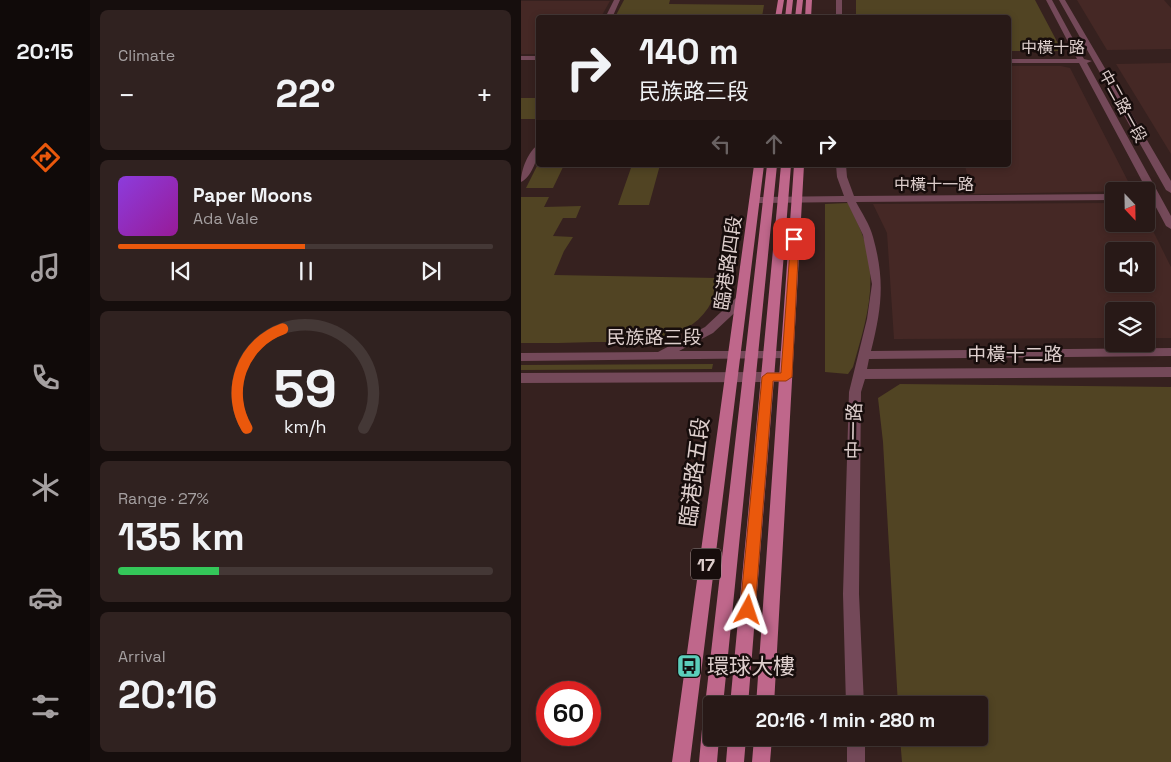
<!DOCTYPE html>
<meta charset="utf-8">
<style>
:root{--surface:#281917;--page:#302220;--text:#f1f3f6;--muted:#a5a0a1;--line:#443836;--accent:#ea580c}
body{margin:0;font-family:"Space Grotesk","Noto Sans TC",sans-serif;background:var(--page);color:var(--text);height:100vh;display:flex;flex-direction:column;font-size:19px;white-space:nowrap}
*{box-sizing:border-box;margin:0}
p{font-size:16px;color:var(--muted)}
.icon{flex:none;width:28px;height:28px;fill:none;stroke:currentColor;stroke-width:2;stroke-linecap:round;stroke-linejoin:round}
.map{position:relative;flex:1;overflow:hidden}
.details{display:flex;flex-direction:column;gap:10px;padding:10px;background:#160e0d;width:431px}
.details>*{flex:none}
.banner{position:absolute;left:15px;top:15px;width:475px;height:152px;border-radius:5px;box-shadow:0 2px 8px #0003,0 0 0 1px var(--line);background:#281917;color:var(--text);overflow:hidden}
.needle{width:32px;rotate:158deg}
.tools{position:absolute;left:584px;top:182px;display:grid;gap:10px}
.tools a{display:grid;place-items:center;width:50px;height:50px;border-radius:5px;background:var(--surface);box-shadow:0 2px 8px #0003,0 0 0 1px var(--line);font-size:25px}
.speed{position:absolute;left:15px;top:681px;display:flex;gap:10px;font-size:25px;font-weight:700;text-align:center}
.speed>*{display:grid;place-content:center;width:65px;height:65px;border-radius:50%;background:var(--surface);box-shadow:0 2px 8px #0003,0 0 0 1px var(--line);line-height:1}
.speed .limit{border:8px solid #d22;background:#fff;color:#111}
.pin{position:absolute;display:grid;place-items:center;width:42px;height:42px;color:#fff;margin:-21px;border-radius:10px;box-shadow:0 2px 8px #0006}
.me{position:absolute;width:55px;margin:-28px;rotate:5deg;stroke-linejoin:round;filter:drop-shadow(0 0 4px #0008)}
.turn{display:flex;align-items:center;gap:18px;height:105px;padding:0 20px;font-size:22px}
.turn .icon{width:65px;height:65px;stroke-width:2.5}
.turn b{display:block;font-size:35px;line-height:42px}
.lanes{display:flex;align-items:center;height:48px;padding:0 20px;background:#0003;justify-content:center;gap:25px;direction:ltr}
.lanes .off{opacity:.35}
.big{font-size:38px;font-weight:800;line-height:1.1}
.details .tile{flex:1;display:flex;flex-direction:column;justify-content:center;gap:8px;min-width:0;padding:0 18px;border-radius:8px;background:var(--page)}
.details .dial{align-items:center;gap:0}
.dial svg{height:130px;overflow:visible;fill:none;stroke:var(--line);stroke-width:7;stroke-linecap:round;text-anchor:middle}
.dial text{fill:var(--text);stroke:none}
.song{display:flex;align-items:center;gap:15px}
.cover{width:60px;height:60px;border-radius:8px;background:linear-gradient(135deg,hsl(270 70% 55%),hsl(300 70% 35%))}
.played{height:5px;border-radius:2px;background:linear-gradient(90deg,var(--accent) 50%,var(--line) 50%)}
.keys{display:flex;justify-content:space-around;direction:ltr}
.heat{display:flex;justify-content:space-between;align-items:center;font-size:28px;direction:ltr}
.charge{height:8px;border-radius:4px;background:linear-gradient(90deg,#34c759 27%,var(--line) 0)}
.trip{position:absolute;left:182px;top:696px;width:285px;height:50px;border-radius:5px;background:var(--surface);box-shadow:0 2px 8px #0003,0 0 0 1px var(--line);font-weight:800;line-height:50px;text-align:center}
main{display:flex;flex:1;min-height:0}
.dock{display:flex;flex-direction:column;width:90px;justify-content:space-around;align-items:center;background:#100a09;color:var(--muted)}
.dock .icon{width:35px;height:35px}
.dock .on{color:var(--accent)}
.dock b{font-size:22px;color:var(--text)}
.map>svg:first-child{display:block}
</style>
<main>
<nav class="dock">
<b>20:15</b>
<svg class="icon on" aria-label="directions" viewBox="0 0 24 24"><path d="M12 3l9 9-9 9-9-9zM9 14v-3h6M13 9l2 2-2 2"/></svg>
<svg class="icon" aria-label="music" viewBox="0 0 24 24"><path d="M9 18V5l10-2v13"/><circle cx="6" cy="18" r="3"/><circle cx="16" cy="16" r="3"/></svg>
<svg class="icon" aria-label="phone" viewBox="0 0 24 24"><path d="M5 4h4l2 5-3 2q2 4 5 5l2-3 5 2v4C11 20 4 13 5 4z"/></svg>
<svg class="icon" aria-label="climate" viewBox="0 0 24 24"><path d="M12 3v18M4 7l16 10M4 17L20 7"/></svg>
<svg class="icon" aria-label="car" viewBox="0 0 24 24"><path d="M5 17H2v-5l4-1 3-4h7l3 4 3 1v5h-3M9 17h6M6 11h13"/><circle cx="7" cy="17" r="2"/><circle cx="17" cy="17" r="2"/></svg>
<svg class="icon" aria-label="filters" viewBox="0 0 24 24"><path d="M4 7h16M4 17h16"/><circle cx="9" cy="7" r="2"/><circle cx="15" cy="17" r="2"/></svg>
</nav>
<section class="details">
<div class="tile"><p>Climate</p>
<div class="heat"><a>−</a><b class="big">22°</b><a>+</a></div>
</div>
<div class="tile">
<div class="song"><i class="cover"></i><div><b>Paper Moons</b><p>Ada Vale</p></div></div>
<div class="played"></div>
<div class="keys"><svg class="icon" aria-label="previous" viewBox="0 0 24 24"><path d="M18 5L8 12l10 7zM5 5v14"/></svg><svg class="icon" aria-label="pause" viewBox="0 0 24 24"><path d="M8 5v14M16 5v14"/></svg><svg class="icon" aria-label="next" viewBox="0 0 24 24"><path d="M6 5l10 7-10 7zM19 5v14"/></svg></div>
</div>
<div class="tile dial"><svg viewBox="0 0 100 80">
<path d="M14 69A42 42 0 1 1 86 69"/>
<path d="M14 69A42 42 0 0 1 36 8" stroke="#ea580c"/>
<text x="50" y="56" font-size="32" font-weight="700">59</text>
<text x="50" y="72" font-size="11">km/h</text>
</svg></div>
<div class="tile"><p>Range · 27%</p><b class="big">135 km</b><div class="charge"></div></div>
<div class="tile"><p>Arrival</p><b class="big">20:16</b></div>
</section>
<div class="map">
<svg width="650" height="762" viewBox="0 0 650 762">
<rect width="100%" height="100%" fill="#36211f"/>
<!-- built -->
<path fill="#452825" fill-rule="evenodd" d="M556,0H643L650,8V49L586,50Z
M0,1H89L80,17L18,18L17,54H0Z
M650,63V154L595,64Z
M488,66H540L549,68L612,191L450,194L444,165H488Z
M592,203V224H625V217L650,267V338H625V311H592V338L373,339L366,233L352,204ZM625,251V284H592V251Z"/>
<!-- green -->
<path fill="#514423" d="M103,0H149L148,4L243,5L241,17H94Z
M335,0H514L541,51H488V18L335,17Z
M0,98H17V119H0Z
M17,164L43,165L32,188H5Z
M111,165H139L128,205H97Z
M0,197H28L23,207L60,206L55,218H42L32,236L52,237L43,251L33,275L196,278C195,286 194,294 191,301C170,344 114,342 74,342C49,343 25,343 0,343Z
M327,203C333,216 340,229 344,242C357,287 344,324 332,367L327,374L304,372V204Z
M192,364L191,369L0,370V365Z
M379,384L650,387V762H381L379,738H459V705H377L362,442L357,398Z"/>
<g fill="none" stroke-linecap="round" stroke-linejoin="round">
<!-- minor -->
<path fill="#744959" fill-rule="evenodd" d="M93,0H99L91,18H84Z
M315,0H321V18H315Z
M525,0H531L563,59L571,61L566,63L650,216V229L645,226L558,63H488V59H556Z
M538,0H544L650,181V193L645,190Z
M0,56H18V60H0Z
M18,144C18,156 11,177 0,182C0,170 7,151 18,144Z
M315,165H325L326,177L333,196L592,194V200L335,202C341,213 349,225 352,237C364,280 361,307 350,351L650,348V356L348,359L346,369L650,367V377L344,379L340,392L338,594L343,705H325L322,594L328,392L346,319L351,284L342,235L326,202L233,203L228,200L233,197L323,196L316,177Z
M220,296L224,297L226,300L224,303L192,333L158,351H266L272,355L270,358L0,361V353L137,352L184,327L216,297Z
M265,372L269,374L271,377L269,380L265,382L0,383V373Z
M326,738H344V762H326Z"/>
<!-- major -->
<path fill="#bf678b" fill-rule="evenodd" d="M257,0H263L260,18H254Z
M266,0H272L270,18H264Z
M276,0H282L280,18H274Z
M285,0H291L290,18H284Z
M233,165H243L169,762H151Z
M246,165H256L202,705H191V738H198L196,762H178L182,718L187,711L184,705Z
M260,165H270L227,705H209Z
M273,165H283L253,705H235Z
M207,738H225L223,762H205Z
M233,738H251L249,762H231Z"/>
</g>
<!-- route -->
<path fill="#ea580c" stroke="#983908" d="M270,237H273L278,239L271,377L265,381H252L234,610L232,615L227,617L221,615L219,610L241,377L246,373H260Z"/>
<!-- icons -->
<defs>
<symbol id="bus-square" viewBox="-11 -11 22 22"><rect x="-9" y="-9" width="18" height="18" rx="4" fill="#5bcebb" stroke="#170d0c"/><path d="M-5-6H5V4H4V6H2V4H-2V6H-4V4H-5ZM-3.5-4V0h7V-4ZM-3.5 1.2v1.5H-2V1.2ZM2 1.2v1.5H3.5V1.2Z" fill="#111"/></symbol>
</defs>
<g fill-rule="evenodd">
<use href="#bus-square" x="154" y="652" width="28" height="28"/>
</g>
<g text-anchor="middle" dominant-baseline="central" stroke-width="5" stroke-linejoin="round" paint-order="stroke">
<!-- far-street labels -->
<g font-size="16" fill="#ddcecc" stroke="#170d0c">
<text x="532" y="47">中橫十路</text>
<text transform="translate(602 106) rotate(61)">中二路一段</text>
<text x="413" y="184">中橫十一路</text>
</g>
<!-- shield labels -->
<rect fill="#170d0c" stroke="#a29492" stroke-width="1" x="170" y="548.5" width="30" height="31" rx="4"/>
<g font-size="18" font-weight="bold" fill="#ddcecc">
<text x="185" y="564">17</text>
</g>
<!-- street labels -->
<g font-size="19" fill="#ddcecc" stroke="#170d0c">
<text transform="translate(207 263) rotate(-82)">臨港路四段</text>
<text x="133" y="337">民族路三段</text>
<text x="494" y="354">中橫十二路</text>
<text transform="translate(333 431) rotate(-89)">中一路</text>
</g>
<!-- near-street labels -->
<g font-size="22" fill="#ddcecc" stroke="#170d0c">
<text transform="translate(173 472) rotate(-83)">臨港路五段</text>
</g>
<!-- near-poi labels -->
<g font-size="22" fill="#ddcecc" stroke="#170d0c" text-anchor="start">
<text x="186" y="666">環球大樓</text>
</g>
</g>
</svg>
<div class="tools">
<a><svg class="needle" viewBox="-14 -14 28 28"><path d="M0-13l5 13h-10z" fill="#e53935"/><path d="M0 13l5-13h-10z" fill="#a5a0a1"/></svg></a>
<a><svg class="icon" aria-label="sound" viewBox="0 0 24 24"><path d="M4 9h4l5-4v14l-5-4H4zM17 9q2 3 0 6"/></svg></a>
<a><svg class="icon" aria-label="layers" viewBox="0 0 24 24"><path d="M12 4l9 5-9 5-9-5zM3 14l9 5 9-5"/></svg></a>
</div>
<div class="speed"><div class="limit">60</div></div>
<div class="pin" style="left:273px;top:239px;background:#d93025"><svg class="icon" aria-label="arrive" viewBox="0 0 24 24"><path d="M6 21V4h12l-3 4 3 4H6"/></svg></div>
<svg class="me" style="left:227px;top:610px" viewBox="-20 -20 40 40"><path d="M0-17L14 15 0 8-14 15z" fill="#ea580c" stroke="#fff" stroke-width="4"/></svg>
<div class="trip">20:16 · 1 min · 280 m</div>
<div class="banner">
<div class="turn"><svg class="icon" aria-label="right" viewBox="0 0 24 24"><path d="M7 20v-9h11M14 6l5 5-5 5"/></svg><div><b>140 m</b>民族路三段</div></div>
<div class="lanes"><svg class="icon off" aria-label="left" viewBox="0 0 24 24"><path d="M17 20v-9H6M10 6l-5 5 5 5"/></svg><svg class="icon off" aria-label="ahead" viewBox="0 0 24 24"><path d="M12 20V5M6 11l6-6 6 6"/></svg><svg class="icon" aria-label="right" viewBox="0 0 24 24"><path d="M7 20v-9h11M14 6l5 5-5 5"/></svg></div>
</div>
</div>
</main>
